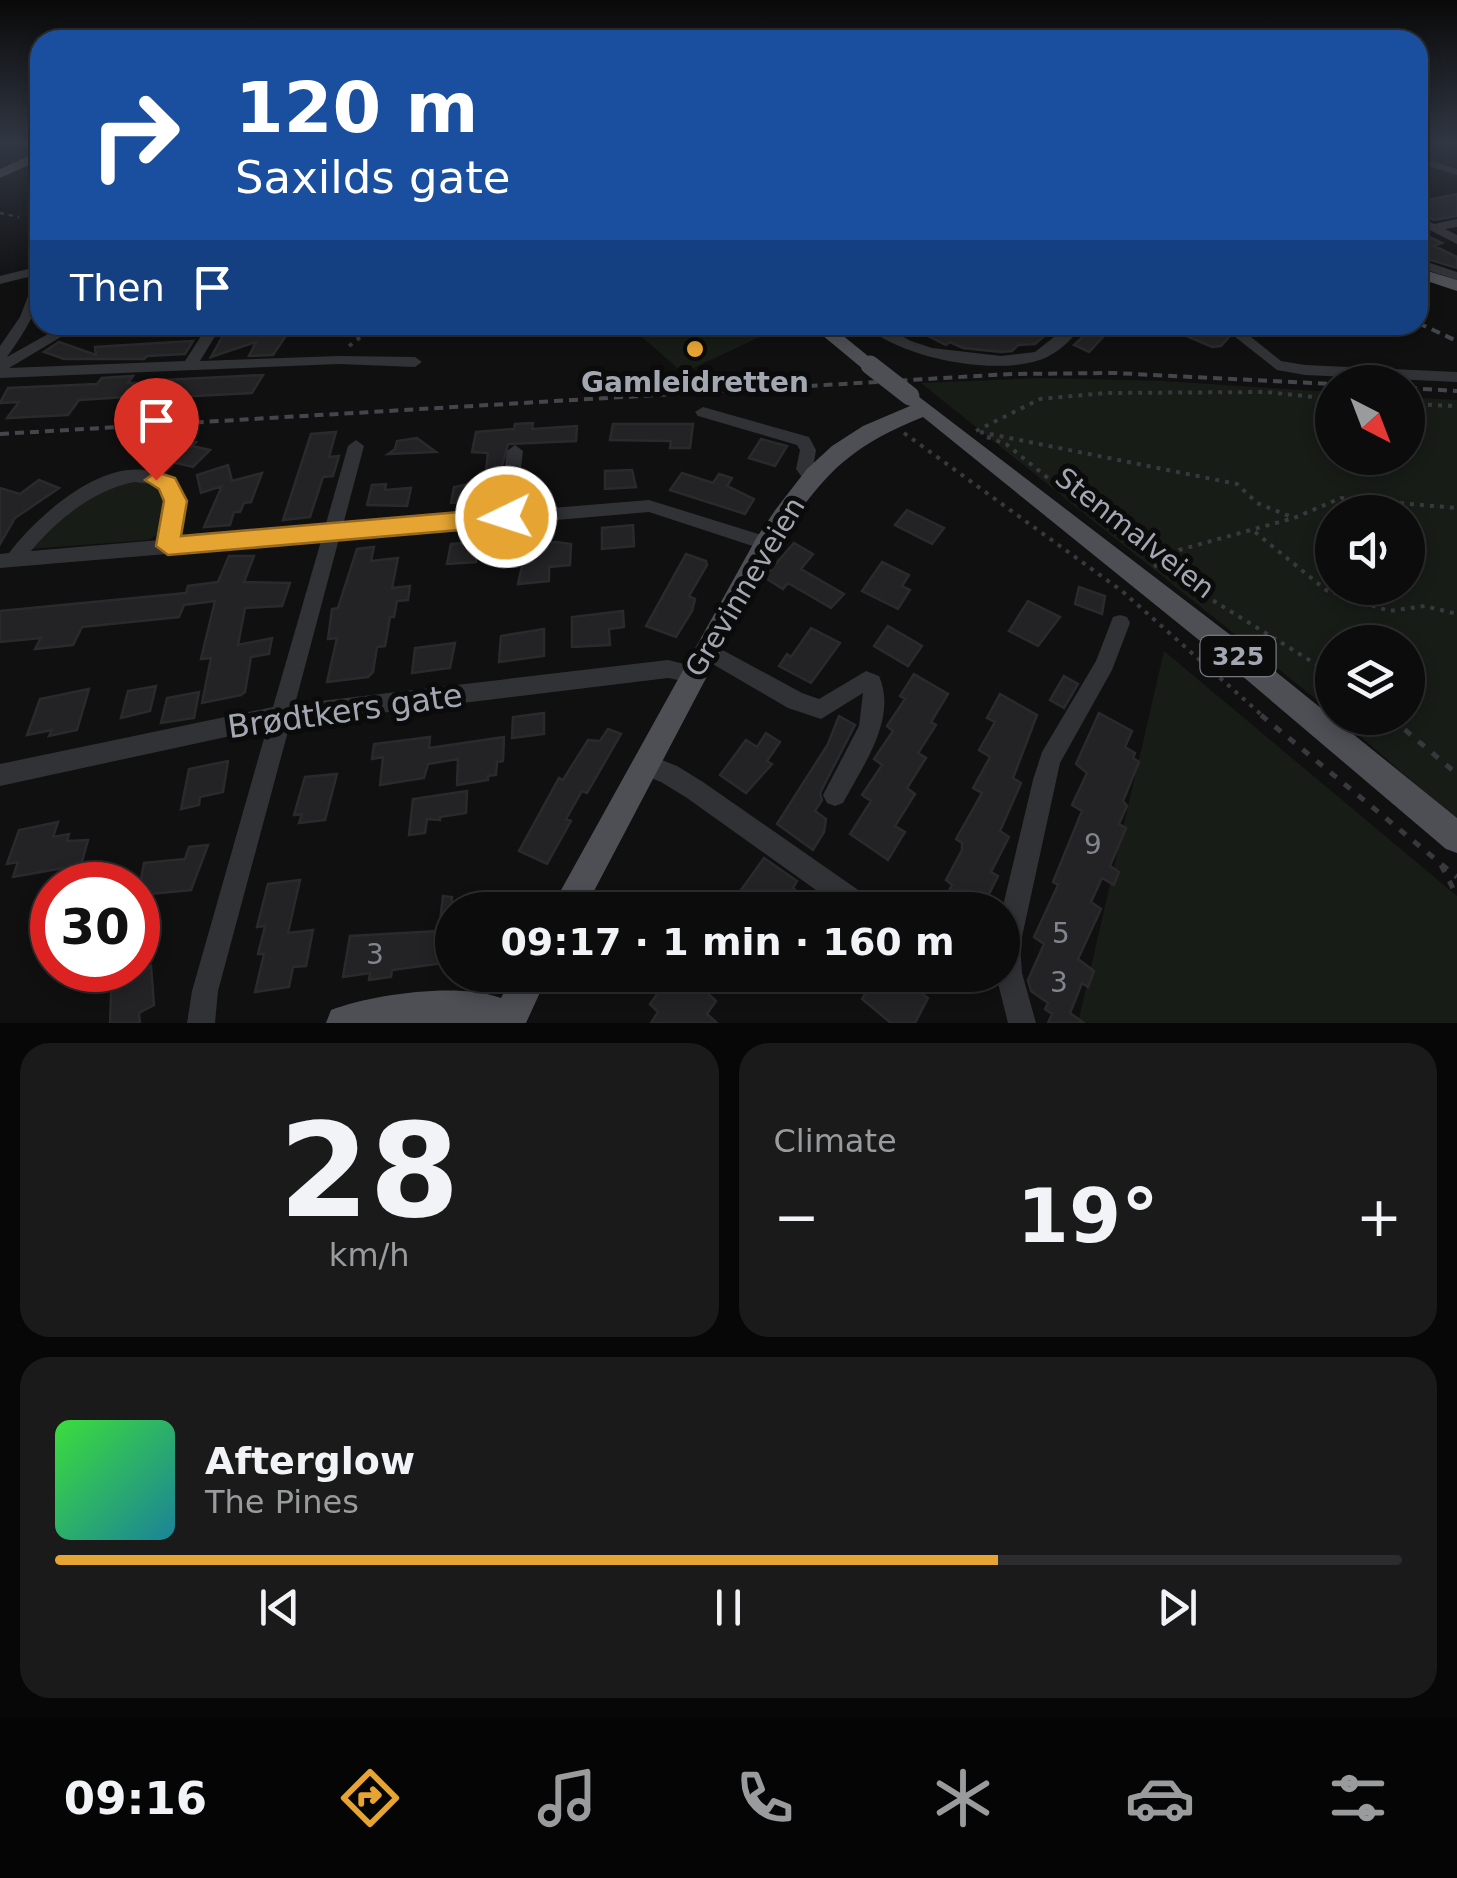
<!DOCTYPE html>
<meta charset="utf-8">
<style>
:root{--surface:#0c0c0d;--page:#1a1a1b;--text:#f1f3f6;--muted:#9a9b9d;--line:#2c2c2e;--accent:#e6a433}
body{margin:0;font-family:"DejaVu Sans",sans-serif;background:var(--page);color:var(--text);height:100vh;display:flex;flex-direction:column;font-size:38px;white-space:nowrap}
*{box-sizing:border-box;margin:0}
p{font-size:32px;color:var(--muted)}
.icon{flex:none;width:55px;height:55px;fill:none;stroke:currentColor;stroke-width:2;stroke-linecap:round;stroke-linejoin:round}
.map{position:relative;height:1023px;overflow:hidden}
.side{display:flex;flex-direction:column;gap:20px;padding:20px;background:#070707;flex:1}
.side>*{flex:none}
.top-card{position:absolute;left:30px;top:30px;width:1398px;height:305px;border-radius:30px;box-shadow:0 5px 15px #0003,0 0 0 2px var(--line);background:#1a4fa0;color:#fff;overflow:hidden}
.needle{width:65px;rotate:138deg}
.controls{position:absolute;left:1315px;top:365px;display:grid;gap:20px}
.controls a{display:grid;place-items:center;width:110px;height:110px;border-radius:50%;background:var(--surface);box-shadow:0 5px 15px #0003,0 0 0 2px var(--line);font-size:50px}
.speed{position:absolute;left:30px;top:862px;display:flex;gap:20px;font-size:50px;font-weight:700;text-align:center}
.speed>*{display:grid;place-content:center;width:130px;height:130px;border-radius:50%;background:var(--surface);box-shadow:0 5px 15px #0003,0 0 0 2px var(--line);line-height:1}
.speed .limit{border:15px solid #d22;background:#fff;color:#111}
.pin{position:absolute;display:grid;place-items:center;width:85px;height:85px;color:#fff;margin:-102px -42px;border-radius:50% 50% 50% 0;rotate:-45deg;box-shadow:0 0 10px #0007}
.pin .icon{rotate:45deg}
.me{position:absolute;width:110px;margin:-55px;rotate:266deg;stroke-linejoin:round;filter:drop-shadow(0 0 8px #0008)}
.turn{display:flex;align-items:center;gap:35px;height:210px;padding:0 40px;font-size:45px}
.turn .icon{width:130px;height:130px;stroke-width:2.5}
.turn b{display:block;font-size:70px;line-height:85px}
.then{display:flex;align-items:center;height:95px;padding:0 40px;background:#0003;gap:20px;font-size:38px}
.big{font-size:75px;font-weight:600;line-height:1.1}
.side .tile{flex:1;display:flex;flex-direction:column;justify-content:center;gap:15px;min-width:0;padding:0 35px;border-radius:30px;background:var(--page)}
.side .dial{align-items:center;gap:0}
.dial b{font-size:130px;line-height:1}
.song{display:flex;align-items:center;gap:30px}
.cover{width:120px;height:120px;border-radius:15px;background:linear-gradient(135deg,hsl(120 70% 55%),hsl(190 70% 35%))}
.played{height:10px;border-radius:5px;background:linear-gradient(90deg,var(--accent) 70%,var(--line) 70%)}
.keys{display:flex;justify-content:space-around;direction:ltr}
.heat{display:flex;justify-content:space-between;align-items:center;font-size:55px;direction:ltr}
.side .tiles{flex:1;display:grid;gap:20px;grid-template-columns:1fr 1fr}
.tile:last-child{grid-column:span 2}
.trip{position:absolute;left:435px;top:892px;width:585px;height:100px;border-radius:50px;background:var(--surface);box-shadow:0 5px 15px #0003,0 0 0 2px var(--line);font-weight:600;line-height:100px;text-align:center}
.tabs{display:flex;height:160px;justify-content:space-around;align-items:center;background:#050505;color:var(--muted)}
.tabs .icon{width:70px;height:70px}
.tabs .current{color:var(--accent)}
.tabs b{font-size:45px;color:var(--text)}
.map>svg:first-child{display:block}
</style>
<div class="map">
<svg width="1457" height="1023" viewBox="0 0 1457 1023">
<rect width="100%" height="100%" fill="#101011"/>
<!-- green -->
<path fill="#171c17" fill-rule="evenodd" d="M628,325H781L783,326L683,373Z
M1040,378L1164,381L1332,392V458H1408V397L1457,400V820L1339,718H1408V642H1332V712L921,383ZM1332,512H1408V588H1332Z
M135,481C165,483 178,507 160,533L148,540L30,549L70,502Z
M1164,651L1457,896V1023H1078Z"/>
<!-- building -->
<path fill="#232325" stroke="#2a2a2d" stroke-width="2.5" d="M1457,194V216L1434,220L1418,212V202Z
M1418,232L1442,243L1434,246L1457,257V268L1418,256Z
M229,325H271L265,335L287,334L273,355L249,356L256,342L211,357Z
M906,325H1036L1050,331L1035,344L1018,345L1012,351L1001,352L963,348L950,342L946,345Z
M1096,325H1114L1089,352L1074,345Z
M1161,325H1216L1229,337L1221,346L1212,347Z
M193,341L185,354L147,356L144,359H64L44,352L59,342L96,355L95,347Z
M263,375L252,393L159,398L162,393L156,394L164,380Z
M133,376L128,383H136L127,397L79,400L68,415L7,418L19,402L0,403L8,388L97,384L102,378Z
M533,423L532,429L577,426L576,441L508,444L493,500L451,503L454,487L485,481L488,453L472,452L476,432L514,429L515,424Z
M613,424H693L690,448H670L671,441L610,440Z
M336,432L329,457L339,456L333,476L323,477L310,517L283,520L311,434Z
M172,433H196L190,441L196,442L192,446L210,450L193,467L128,452L162,446Z
M417,438L436,452L388,454L395,449L397,441Z
M761,439L787,446L775,466L749,458Z
M228,465L232,481L262,473L251,502L244,503L240,512H234L230,525L204,527L222,486L201,493L197,475Z
M632,470L636,487L605,489V471Z
M682,473L713,483L719,474L732,478L727,486L754,499L745,514L670,490Z
M39,480L59,488L15,518L0,544V488L20,494Z
M386,484L385,490L411,488L407,506L367,505L372,485Z
M907,510L944,528L932,544L895,525Z
M633,525L634,546L602,549V528Z
M478,542L476,562L447,564L451,544Z
M556,542L571,544L570,565L549,567V581L518,584L527,544Z
M794,543L813,554L801,569L844,594L831,608L788,583L783,589L764,577Z
M374,547L371,561L398,558L392,588L410,586L408,600L397,601L394,617H390L385,646L377,647L373,672L368,677L327,682L337,638L328,639L332,609L338,608L357,549Z
M686,554L706,561L707,565L689,596L695,599L692,611L676,637L646,626Z
M229,556H254L244,582L290,583L282,606L245,608L238,645L272,638L269,654L251,657L245,692L241,695L202,703L211,658L201,659L215,601L184,605L179,617L82,627L73,645L35,649L41,638L0,642V611L186,593L188,586L218,582Z
M882,562L909,575L902,586L910,590L898,609L862,591Z
M1079,587L1105,596L1102,614L1075,604Z
M1028,601L1060,617L1038,646L1009,631Z
M623,611L624,627L609,629L610,645L572,647V617Z
M888,626L922,646L908,666L874,646Z
M811,628L840,643L811,683L779,666L787,654L791,657Z
M544,629V656L499,662L501,636Z
M455,643L450,668L412,673L415,648Z
M914,674L948,694L931,722L936,725L918,753L926,758L907,788L915,794L895,826L905,832L888,860L850,834L871,801L862,795L882,765L874,759L893,731L887,726L905,699L900,696Z
M1064,676L1078,684L1064,708L1050,700Z
M156,686L150,711L121,718L128,691Z
M89,689L77,730L49,736L52,730L27,735L40,699Z
M199,692L194,718L161,723L167,698Z
M1000,694L1037,715L1013,778L1021,783L1000,831L1009,837L991,872L998,876L981,910H938L952,885L946,880L962,850V843L956,839L982,793L973,788L990,757L979,750L995,722L987,718Z
M544,713V734L512,738L513,717Z
M1099,713L1132,731L1125,747L1135,753L1133,758L1139,762L1123,801L1127,806L1119,824L1126,828L1110,866L1119,872L1114,885L1102,878L1091,902L1101,909L1078,959L1094,971L1088,987L1082,983L1070,1013L1084,1023H1048L1052,1014L1045,1009L1048,1003L1031,991L1028,980L1044,944L1034,937L1058,885L1053,882L1082,811L1072,805L1087,773L1076,764Z
M839,716L855,725L820,793L822,800L815,811L826,819L824,832L813,850L777,824L828,744Z
M608,729L621,734L587,793L582,791L566,819L571,821L547,864L519,851L559,778L563,780L588,740L600,741Z
M766,733L780,742L767,761L772,764L746,793L720,775L746,740L757,747Z
M430,737L429,748L504,737L503,761L497,762L496,775L488,776V780L457,785L458,759L428,764L424,778L380,785L383,757L372,759L374,744Z
M228,761L223,792L200,797L199,805L181,809L189,769Z
M337,774L325,820L299,823L302,814L294,815L305,777Z
M467,791L466,813L440,817V820L427,819L425,833L409,835L413,799Z
M58,822L53,837L69,834L67,841L88,840L81,865L13,877L18,862L7,864L19,830Z
M208,845L191,890L138,895L144,863L185,859L189,847Z
M764,858L797,881L793,888L797,892L785,910H752L736,897Z
M300,880L288,933L313,930L306,966L293,967L289,987L255,992L264,954H258L265,926L257,927L268,884Z
M443,896L452,897V962L392,970L391,977L369,980L370,973L343,977L350,936L439,931Z
M151,966L154,1005L139,1013L140,1023H110L112,970H145Z
M687,975L716,1001L707,1014L717,1023H651L658,1012L650,1004L665,983L674,991Z
M886,975H898L928,998L915,1023H891L862,999L873,980L880,986Z"/>
<g fill="none" stroke-linecap="round" stroke-linejoin="round">
<!-- path-far2 -->
<path stroke="#37393d" stroke-width="2.5" stroke-dasharray="4 5" stroke-linecap="butt" d="M0,213L19,217"/>
<!-- path-far1 -->
<path stroke="#37393d" stroke-width="4" stroke-dasharray="4 6" stroke-linecap="butt" d="M349,346L376,325
M1408,404L1457,406
M976,431L1040,399L1106,393L1267,392L1332,399
M980,432L1237,484L1257,503L1294,518L1341,498L1457,508
M904,433L1122,591L1264,717
M987,437L1006,444L1138,551
M1255,532L1326,590L1389,611L1425,606L1457,614
M1154,567L1179,550L1294,518
M1162,569L1332,674"/>
<!-- path -->
<path stroke="#37393d" stroke-width="5" stroke-dasharray="8 10" stroke-linecap="butt" d="M1261,715L1457,877
M1391,718L1457,774
M1441,865L1457,896"/>
<!-- minor -->
<path fill="#313236" fill-rule="evenodd" d="M6,142L40,144V150Z
M1418,157L1457,169V175L1418,163Z
M1418,216L1434,224L1457,219V227L1445,229L1457,235V244L1418,224Z
M1418,259L1457,272V280L1418,267Z
M40,266V274L0,284V276Z
M40,279C40,311 25,331 7,357L64,325H81L9,368L185,361L205,330L210,329L217,333L200,361L339,356L415,357L422,362L415,367L339,364L0,378V346L20,317L33,283Z
M865,325H881L911,341L932,348L1001,356L1035,352L1069,325H1084C1074,336 1063,349 1049,356C1005,379 900,359 865,325Z
M1220,325H1236L1281,361L1305,365L1457,372V382L1305,375L1277,370Z
M703,407L809,437L816,450L813,468L820,479L818,483H806L796,469L800,450L797,445L698,416L695,412Z
M356,440L364,446L343,525L498,512L507,451L515,445L523,451L516,511L649,500L771,538L774,543L771,548L765,550L649,512L339,539L295,704L668,660L700,668L703,674L700,680L693,683L668,678L290,724L218,991L215,1023H187L192,991L267,728L0,786V764L273,707L321,541L0,568V554L9,553C38,515 107,452 160,474C166,476 173,482 179,487L184,518L179,539L325,527L348,446ZM134,482L151,484L165,494L166,518L160,540L31,551C58,519 92,491 134,482Z
M1120,615L1127,617L1130,623L1112,670L1060,763L1020,946L1022,973L1036,1023H1008L996,975H1002V910L1033,780L1042,752L1096,661L1113,617Z
M706,641L802,693L819,699L866,671L879,676C898,719 862,767 843,803L835,806L827,803L823,795L859,726L863,693L821,719L788,708L699,656L696,650L699,644Z
M644,753L677,766L703,782L874,901L878,910H844L687,798L661,782L636,772L633,764L636,756Z"/>
<!-- major -->
<path fill="#4e4f55" fill-rule="evenodd" d="M40,151V160L0,178V169Z
M1418,268L1457,280V291L1418,278Z
M810,325H830L879,365L870,371L863,369Z
M910,390L1233,637L1457,818V853L1446,849L1215,653L923,417C843,449 820,479 774,549L584,910H550L757,537L776,509L807,469L832,446L863,426L910,406L900,396Z
M513,975H548L526,1023H326L331,1010C372,994 460,982 501,998Z"/>
<!-- rail -->
<path stroke="#44464b" stroke-width="4" stroke-dasharray="9 6" stroke-linecap="butt" d="M1418,323L1457,341
M1408,388L1457,391
M0,434L1011,374L1115,373L1332,384"/>
<!-- major-bridge -->
<path stroke="#4e4f55" stroke-width="19" d="M870,365L910,396"/>
</g>
<!-- sky -->
<linearGradient id="sky" x2="0" y2="1"><stop stop-color="#090909"/><stop offset="0.5" stop-color="#313743"/><stop offset="1" stop-color="#313743" stop-opacity="0"/></linearGradient>
<rect width="1457" height="285" fill="url(#sky)"/>
<!-- route -->
<path fill="#e6a433" stroke="#966b21" stroke-width="2.5" d="M156,472L175,478L187,501L181,536L506,508L517,517L506,526L168,555L156,546L164,501L159,489L145,480Z"/>
<!-- markers -->
<circle fill="#e6a433" stroke="#0b0b0c" stroke-width="4" cx="695" cy="349" r="10"/>
<g text-anchor="middle" dominant-baseline="central" stroke-width="10" stroke-linejoin="round" paint-order="stroke">
<!-- shield labels -->
<rect fill="#0b0b0c" stroke="#757880" stroke-width="2.5" x="1200.5" y="636" width="75" height="40" rx="8"/>
<g font-size="25" font-weight="bold" fill="#a2a7b1">
<text x="1238" y="656">325</text>
</g>
<!-- poi labels -->
<g font-size="28" font-weight="bold" fill="#a2a7b1" stroke="#0b0b0c">
<text x="695" y="382">Gamleidretten</text>
</g>
<!-- street labels -->
<g font-size="28" fill="#a2a7b1" stroke="#0b0b0c">
<text transform="translate(1135 533) rotate(38)">Stenmalveien</text>
<text transform="translate(745 587) rotate(-59)">Grevinneveien</text>
</g>
<!-- near-number labels -->
<g font-size="28" fill="#82858d">
<text x="1093" y="844">9</text>
<text x="1061" y="933">5</text>
<text x="375" y="954">3</text>
<text x="1059" y="982">3</text>
</g>
<!-- near-street labels -->
<g font-size="32" fill="#a2a7b1" stroke="#0b0b0c">
<text transform="translate(345 711) rotate(-8)">Brødtkers gate</text>
</g>
</g>
</svg>
<div class="controls">
<a><svg class="needle" viewBox="-14 -14 28 28"><path d="M0-13l5 13h-10z" fill="#e53935"/><path d="M0 13l5-13h-10z" fill="#9a9b9d"/></svg></a>
<a><svg class="icon" aria-label="sound" viewBox="0 0 24 24"><path d="M4 9h4l5-4v14l-5-4H4zM17 9q2 3 0 6"/></svg></a>
<a><svg class="icon" aria-label="layers" viewBox="0 0 24 24"><path d="M12 4l9 5-9 5-9-5zM3 14l9 5 9-5"/></svg></a>
</div>
<div class="speed"><div class="limit">30</div></div>
<div class="pin" style="left:156px;top:480px;background:#d93025"><svg class="icon" aria-label="arrive" viewBox="0 0 24 24"><path d="M6 21V4h12l-3 4 3 4H6"/></svg></div>
<svg class="me" style="left:506px;top:517px" viewBox="-20 -20 40 40"><circle r="17" fill="#e6a433" stroke="#fff" stroke-width="3"/><path d="M0-11L8 9 0 5-8 9z" fill="#fff"/></svg>
<div class="trip">09:17 · 1 min · 160 m</div>
<div class="top-card">
<div class="turn"><svg class="icon" aria-label="right" viewBox="0 0 24 24"><path d="M7 20v-9h11M14 6l5 5-5 5"/></svg><div><b>120 m</b>Saxilds gate</div></div>
<div class="then">Then<svg class="icon" aria-label="arrive" viewBox="0 0 24 24"><path d="M6 21V4h12l-3 4 3 4H6"/></svg></div>
</div>
</div>
<section class="side">
<div class="tiles">
<div class="tile dial"><b>28</b><p>km/h</p></div>
<div class="tile"><p>Climate</p>
<div class="heat"><a>−</a><b class="big">19°</b><a>+</a></div>
</div>
<div class="tile">
<div class="song"><i class="cover"></i><div><b>Afterglow</b><p>The Pines</p></div></div>
<div class="played"></div>
<div class="keys"><svg class="icon" aria-label="previous" viewBox="0 0 24 24"><path d="M18 5L8 12l10 7zM5 5v14"/></svg><svg class="icon" aria-label="pause" viewBox="0 0 24 24"><path d="M8 5v14M16 5v14"/></svg><svg class="icon" aria-label="next" viewBox="0 0 24 24"><path d="M6 5l10 7-10 7zM19 5v14"/></svg></div>
</div>
</div>
</section>
<nav class="tabs">
<b>09:16</b>
<svg class="icon current" aria-label="directions" viewBox="0 0 24 24"><path d="M12 3l9 9-9 9-9-9zM9 14v-3h6M13 9l2 2-2 2"/></svg>
<svg class="icon" aria-label="music" viewBox="0 0 24 24"><path d="M9 18V5l10-2v13"/><circle cx="6" cy="18" r="3"/><circle cx="16" cy="16" r="3"/></svg>
<svg class="icon" aria-label="phone" viewBox="0 0 24 24"><path d="M5 4h4l2 5-3 2q2 4 5 5l2-3 5 2v4C11 20 4 13 5 4z"/></svg>
<svg class="icon" aria-label="climate" viewBox="0 0 24 24"><path d="M12 3v18M4 7l16 10M4 17L20 7"/></svg>
<svg class="icon" aria-label="car" viewBox="0 0 24 24"><path d="M5 17H2v-5l4-1 3-4h7l3 4 3 1v5h-3M9 17h6M6 11h13"/><circle cx="7" cy="17" r="2"/><circle cx="17" cy="17" r="2"/></svg>
<svg class="icon" aria-label="filters" viewBox="0 0 24 24"><path d="M4 7h16M4 17h16"/><circle cx="9" cy="7" r="2"/><circle cx="15" cy="17" r="2"/></svg>
</nav>
